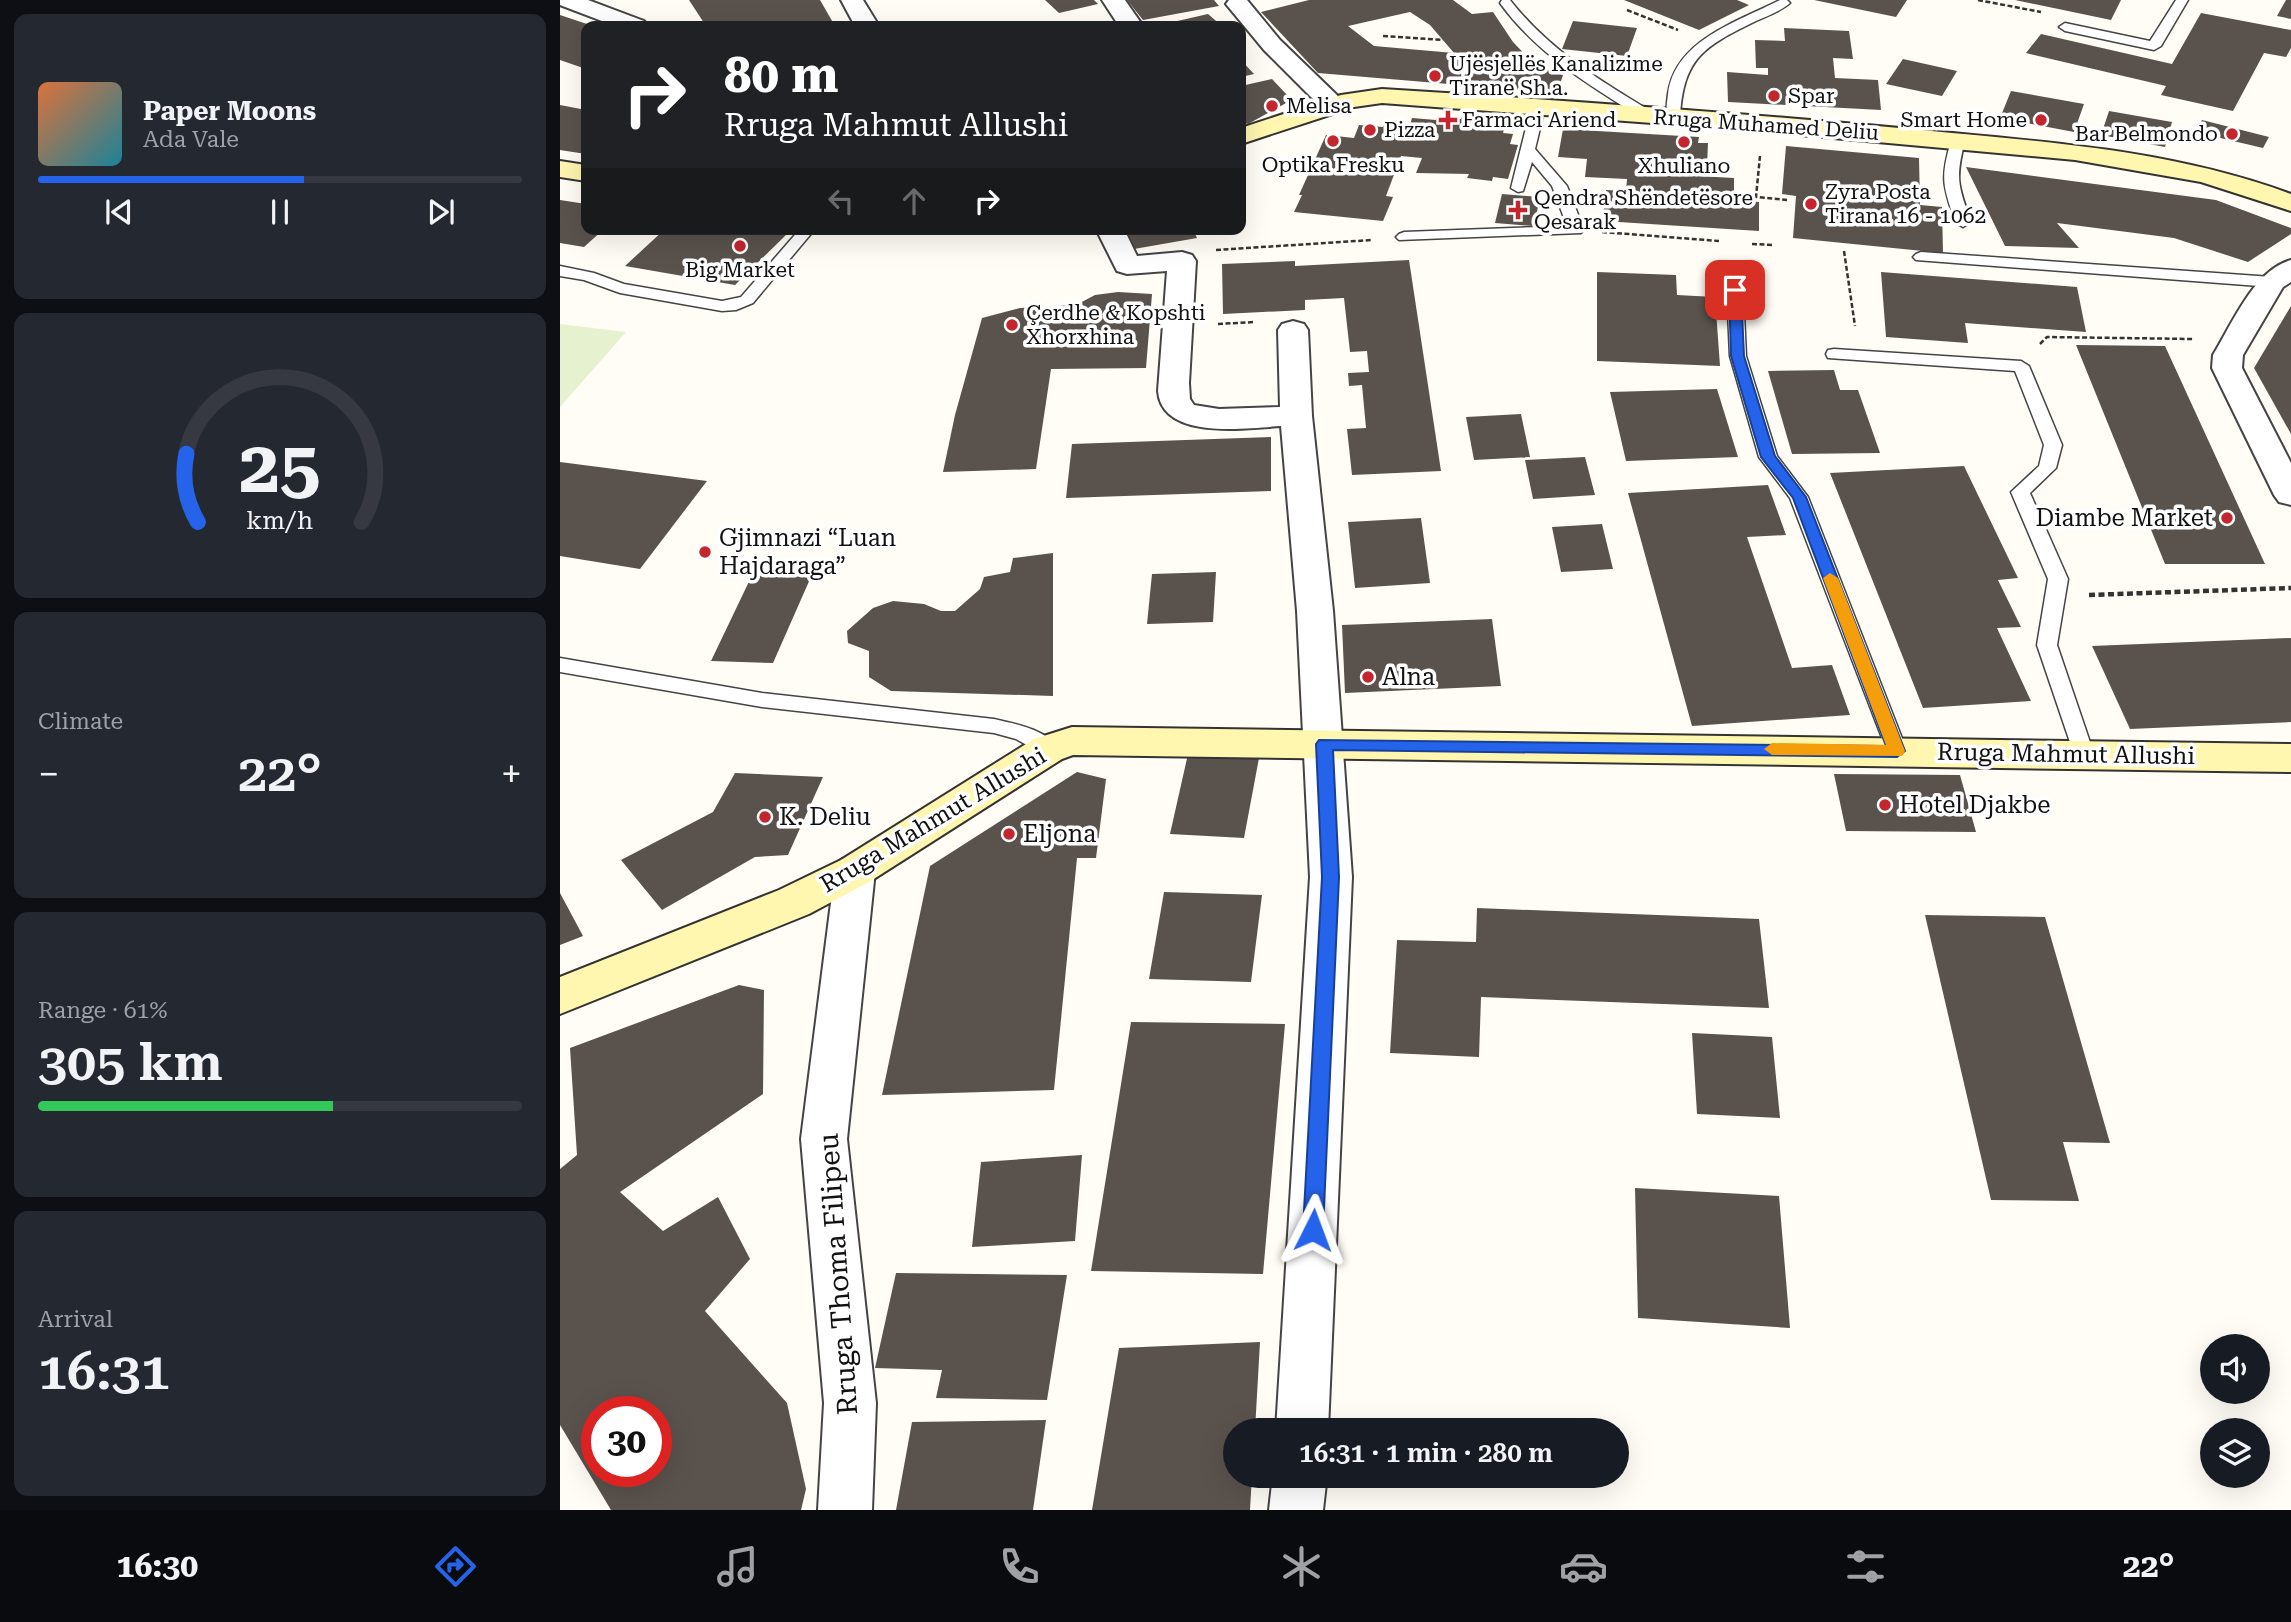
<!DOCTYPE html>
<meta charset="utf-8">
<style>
:root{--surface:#171b24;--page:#242831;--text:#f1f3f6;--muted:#9ea1a6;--line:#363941;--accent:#2563eb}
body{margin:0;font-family:"Roboto Serif",serif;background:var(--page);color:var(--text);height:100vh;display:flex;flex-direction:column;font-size:26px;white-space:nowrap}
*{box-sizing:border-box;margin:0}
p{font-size:23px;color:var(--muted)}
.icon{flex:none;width:38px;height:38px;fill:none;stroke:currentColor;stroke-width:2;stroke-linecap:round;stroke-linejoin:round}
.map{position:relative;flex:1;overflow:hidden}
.details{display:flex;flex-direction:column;gap:14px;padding:14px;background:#0d0f14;width:560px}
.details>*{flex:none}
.banner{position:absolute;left:21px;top:21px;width:665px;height:214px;border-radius:14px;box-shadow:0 7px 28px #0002;background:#202124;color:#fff;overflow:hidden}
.buttons{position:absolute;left:1640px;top:1334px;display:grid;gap:14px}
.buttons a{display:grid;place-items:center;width:70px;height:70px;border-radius:50%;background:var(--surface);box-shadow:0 7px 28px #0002;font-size:35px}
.speed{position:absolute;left:21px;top:1396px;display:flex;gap:14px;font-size:35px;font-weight:700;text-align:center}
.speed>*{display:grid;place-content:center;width:91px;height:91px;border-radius:50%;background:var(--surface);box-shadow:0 7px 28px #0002;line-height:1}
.speed .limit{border:10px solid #d22;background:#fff;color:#111}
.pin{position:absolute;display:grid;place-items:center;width:60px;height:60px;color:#fff;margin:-30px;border-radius:14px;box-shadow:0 4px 10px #0006}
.me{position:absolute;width:77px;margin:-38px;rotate:3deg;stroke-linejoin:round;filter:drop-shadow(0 0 5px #0008)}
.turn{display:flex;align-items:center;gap:24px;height:147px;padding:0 28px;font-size:32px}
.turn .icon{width:91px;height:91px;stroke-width:2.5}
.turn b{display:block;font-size:49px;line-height:60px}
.lanes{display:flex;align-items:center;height:66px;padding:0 28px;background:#0003;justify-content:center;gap:35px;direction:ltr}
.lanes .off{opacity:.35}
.big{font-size:52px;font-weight:600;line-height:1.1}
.details .tile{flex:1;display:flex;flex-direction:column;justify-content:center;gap:10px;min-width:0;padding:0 24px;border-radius:14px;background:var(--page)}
.details .dial{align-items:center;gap:0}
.dial svg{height:182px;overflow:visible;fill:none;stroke:var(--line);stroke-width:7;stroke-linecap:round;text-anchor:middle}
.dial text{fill:var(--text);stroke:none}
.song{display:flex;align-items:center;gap:21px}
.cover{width:84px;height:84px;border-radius:10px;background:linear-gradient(135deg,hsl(20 70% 55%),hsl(190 70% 35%))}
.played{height:7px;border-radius:4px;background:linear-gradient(90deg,var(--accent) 55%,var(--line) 55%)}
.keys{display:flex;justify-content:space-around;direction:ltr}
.heat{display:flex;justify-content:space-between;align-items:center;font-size:38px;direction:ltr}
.charge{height:10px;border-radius:5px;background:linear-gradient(90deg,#34c759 61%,var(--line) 0)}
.trip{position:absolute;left:663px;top:1418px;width:406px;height:70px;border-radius:35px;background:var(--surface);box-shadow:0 7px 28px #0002;font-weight:600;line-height:70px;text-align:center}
.tabs{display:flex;height:112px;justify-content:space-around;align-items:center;background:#090b0e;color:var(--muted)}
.tabs .icon{width:49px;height:49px}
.tabs .selected{color:var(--accent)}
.tabs b{font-size:32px;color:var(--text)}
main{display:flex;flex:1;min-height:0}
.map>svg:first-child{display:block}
</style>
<main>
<section class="details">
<div class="tile">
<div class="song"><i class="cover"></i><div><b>Paper Moons</b><p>Ada Vale</p></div></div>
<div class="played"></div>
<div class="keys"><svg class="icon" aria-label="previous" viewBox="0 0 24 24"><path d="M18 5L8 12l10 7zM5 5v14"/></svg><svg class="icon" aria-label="pause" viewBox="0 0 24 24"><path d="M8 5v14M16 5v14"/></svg><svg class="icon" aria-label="next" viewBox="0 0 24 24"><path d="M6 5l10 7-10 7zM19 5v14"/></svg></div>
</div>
<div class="tile dial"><svg viewBox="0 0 100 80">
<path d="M14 69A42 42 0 1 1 86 69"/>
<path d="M14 69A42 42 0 0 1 9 39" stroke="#2563eb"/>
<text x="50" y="56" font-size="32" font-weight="700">25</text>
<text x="50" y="72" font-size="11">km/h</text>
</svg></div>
<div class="tile"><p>Climate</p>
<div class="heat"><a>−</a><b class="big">22°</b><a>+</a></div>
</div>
<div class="tile"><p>Range · 61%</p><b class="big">305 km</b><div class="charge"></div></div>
<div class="tile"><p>Arrival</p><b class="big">16:31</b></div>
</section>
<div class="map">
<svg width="1731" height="1510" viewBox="0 0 1731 1510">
<rect width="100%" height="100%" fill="#fffdf5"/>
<!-- pitch -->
<path fill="#e6f2cf" d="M0,324L66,332L0,407Z"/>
<!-- building -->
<path fill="#5a524d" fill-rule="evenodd" d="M129,0H260L275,26H146Z
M485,0H534L538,4L499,13Z
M567,0H654L659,6L583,20Z
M749,0H893L912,14L933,12L953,42L976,66L1003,75L997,93L758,73L701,12ZM850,12L870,25L894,53L814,46L788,26Z
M1064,0H1177L1189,5L1139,30Z
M1254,0H1347L1336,17Z
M1455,0H1561L1551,20Z
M1726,0H1731V19L1717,16Z
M1641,13L1731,30V48L1726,57L1704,53L1673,111L1601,95L1606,86L1466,53L1481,34L1612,64Z
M648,14L662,26H600V25Z
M0,15L33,26H26V69L0,60Z
M1013,21L1077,28L1067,56L1002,49Z
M1224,28L1289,31L1293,59L1273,58L1275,78L1318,80L1321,110L1168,102L1167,72L1208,75V68H1196L1195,40L1225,41Z
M1343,59L1397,71L1382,96L1326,84Z
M681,60L694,74L681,77Z
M712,79L728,96L724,100L728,102L688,124L681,122V86Z
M1451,91L1524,104L1514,132L1440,118Z
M0,105L26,110V154L0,150Z
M1549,111L1612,122L1605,147L1541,135Z
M902,116L941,120L940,123H946L943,133L953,134L950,144L958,145L948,179L933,177L932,181L907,178L909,174L856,173L862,158L841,156L826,196L833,197L823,221L734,212L742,195H739L766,135L794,138L799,125L823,127L825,122L850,125L852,118L876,120L877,117L901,119Z
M1642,120L1709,137L1703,148L1635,132Z
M1003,129L1139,137L1138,143H1148L1147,166L1121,164L1120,175L1174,178V200L1199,202V231L1043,221L1046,190L1066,191L1067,179L1025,177L1027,159L998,157Z
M1226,146L1359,158L1360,205L1382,207L1383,253L1233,238L1236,196L1222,194Z
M1406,167L1656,200L1731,228V234L1688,262L1614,238L1497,223L1519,248L1445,246Z
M942,194L980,197L974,226L935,223Z
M0,200L26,204V229H44L24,247L0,243Z
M105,229H199L227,234L175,285L65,266Z
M564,229H633L637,238L574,249Z
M849,260L881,471L792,475L787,429L806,428L802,385L789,386L788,373L809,372L807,351L790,352L784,298L745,300V310L663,314L662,264L735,261V266Z
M1037,272L1116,275L1117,295L1155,297L1160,366L1037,361Z
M1321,272L1517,287L1526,332L1405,323L1408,343L1326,337Z
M558,292L592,294L586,368L491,369L476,469L383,472L395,415L422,318L460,308L516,305L535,295Z
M1731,306V434L1694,368Z
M1516,345L1605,346L1705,564H1605Z
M1274,370L1280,390H1298L1320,453L1232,454L1208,371Z
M1157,389L1178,457L1066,461L1050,392Z
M961,414L970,457L914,460L906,417Z
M711,437V491L506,498L512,444Z
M1025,457L1035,495L973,499L965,460Z
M0,462L147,481L80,569L0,556Z
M1404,466L1458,578L1438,580L1461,627L1437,628L1471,701L1363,708L1270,473Z
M1208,485L1226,535L1187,537L1232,668L1272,665L1290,715L1132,726L1068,493Z
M861,518L870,583L795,588L788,522Z
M1042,524L1053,569L1001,572L992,527Z
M493,553V696L331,691L309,677V651L288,643L287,631L313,608L333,601L364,604L381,611H395L420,589L424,577L450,572L453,558Z
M195,569L254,570L213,663L151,661Z
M656,572L653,622L587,624L592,574Z
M932,619L941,686L785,693L782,625Z
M1731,638V722L1570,729L1532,646Z
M628,754L699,758L684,838L610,834Z
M517,772L546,779L536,858H517L494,1090L322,1095L370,866Z
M175,773L263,777L228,855L195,857L102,910L61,860L153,812Z
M1274,774L1400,775L1416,832L1286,831Z
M604,892L702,895L691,982L589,979Z
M0,893L23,936L0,945Z
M917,908L1199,919L1209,1008L921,997L919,1057L830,1053L837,940L916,942Z
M1365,915L1485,917L1550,1143L1503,1142L1519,1201L1431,1200Z
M179,985L204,990L203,1094L60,1192L103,1231L158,1197L190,1259L145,1311L227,1403L246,1489L241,1510H51L0,1425V1169L17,1155L10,1048ZM37,1412H96V1472H37Z
M571,1022L725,1024L703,1274L531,1271Z
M1132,1033L1212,1037L1220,1118L1137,1114Z
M522,1155L515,1241L412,1247L421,1162Z
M1075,1188L1219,1196L1230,1328L1078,1318Z
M336,1273L507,1275L487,1400L376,1398L382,1370L315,1368Z
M700,1342L695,1430H676V1475H692L690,1510H532L559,1348Z
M486,1420L473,1510H336L352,1422Z"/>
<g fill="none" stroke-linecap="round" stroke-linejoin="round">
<defs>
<path id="lane" d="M942,0H950C989,50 1039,80 1092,112V118H1082C1029,85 977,54 940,3Z
M1220,0H1227L1230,3C1221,11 1207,16 1196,21C1145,46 1123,57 1120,118L1113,122L1108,121C1105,113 1107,103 1108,94C1115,40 1177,22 1220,0Z
M1616,0H1628L1601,46L1594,50L1505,31L1499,27L1505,23L1590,41Z
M978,104L985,108L975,149L1007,186L1024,230L1021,233L839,240L836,237L839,234L844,232L1007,226L992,186L972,162L963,191L958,192L951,188L971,108Z
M1398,137L1405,141C1395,178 1398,186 1411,222L1403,227L1395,222C1383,185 1380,179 1391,141Z
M240,229H255L193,303L176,310L162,311L60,293L24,280L0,276V266L34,273L64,284L162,301L181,297Z
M1361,252L1712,277L1720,282L1712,287L1356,260L1353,257L1356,254Z
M1174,263L1182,268L1186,356L1217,456L1248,497L1347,751L1344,756L1337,759L1330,756L1327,751L1230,498L1199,457L1170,356L1166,268Z
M1274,349L1461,361L1469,366L1502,445L1496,468L1470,493L1508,579L1497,645L1534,754L1531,759L1524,762L1517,759L1514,754L1477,645L1488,579L1451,492L1479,466L1484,445L1455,371L1268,358L1266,354L1268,350Z
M0,658L202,693L434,719C455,724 487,729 498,749L495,754L488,757L456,739L434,733L202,707L0,672Z"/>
<path id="street" d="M0,0H28L84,21L88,26H55L0,5Z
M281,0H303L319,26H295Z
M542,0H565L583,26H559Z
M669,0H687L720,40L783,101L787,106L783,111L774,114L765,111L704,50L666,4Z
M536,229H564L577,256L622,252L632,255L636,261L629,383L630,399L634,405L659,409L720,407L718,330L722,324L733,321L744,324L748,330L752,416L773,611L792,877L768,1430H716L750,877L737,611L721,426C687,428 602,441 598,391L607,271L567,274L557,271Z
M1731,260V282L1723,287L1683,355L1682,368L1731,463V505L1719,502L1714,495L1652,368L1653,355C1672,324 1694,270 1731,260Z
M295,855L309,860L315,871L287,1139L316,1403L312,1510H258L264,1403L241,1139L275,871L281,860Z
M713,1475H767L763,1510H709Z"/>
<path id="secondary" d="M822,89C1002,100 1182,113 1361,130C1487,142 1612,150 1731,194V211L1641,182L1515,160L1173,129L822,103L794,107L681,144V128L781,95Z
M0,161L26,165V181L0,177Z
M512,727L1731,744V772L513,755L502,759L309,882L249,914L0,1014V977L219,890L281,860L474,739Z"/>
</defs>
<!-- lane casing -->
<use href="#lane" stroke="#444" stroke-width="3"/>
<!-- street casing -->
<use href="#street" stroke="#444" stroke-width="4"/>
<!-- secondary casing -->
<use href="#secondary" stroke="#333" stroke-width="4"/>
<!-- path-far1 -->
<path stroke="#333" stroke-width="2.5" stroke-dasharray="5 2.5" stroke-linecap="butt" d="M1418,0L1481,12
M1067,10L1118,30
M823,36L883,40
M1200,156L1196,197L1227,200
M1042,232L1159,241
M1192,244L1213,245
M656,250L812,240
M1284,251L1295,326
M658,324L695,322
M1480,344L1487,337L1633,339"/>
<!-- path -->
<path stroke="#333" stroke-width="4.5" stroke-dasharray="6 3.5" stroke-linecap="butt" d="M1529,595L1731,588"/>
<!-- lane -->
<use href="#lane" fill="#fff" fill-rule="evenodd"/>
<!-- street -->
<use href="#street" fill="#fff" fill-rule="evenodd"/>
<!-- secondary -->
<use href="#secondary" fill="#fff6b0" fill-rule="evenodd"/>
</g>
<!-- route -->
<path fill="#2563eb" stroke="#184099" stroke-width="2" d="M1175,287L1181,290L1184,356L1215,456L1246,497L1345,751L1337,757L773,750L779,877L763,1230L760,1237L753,1239L746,1237L743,1230L762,877L756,744L759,740L1326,746L1233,498L1201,457L1171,356L1169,290Z"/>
<!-- slow -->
<path fill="#f59e0b" d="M1270,573L1278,578L1345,751L1342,756L1212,755L1204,749L1212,743L1326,745L1263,578Z"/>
<!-- markers -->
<g fill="#c4262e" stroke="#fff" stroke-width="2.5">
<circle cx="875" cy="76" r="7"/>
<circle cx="1214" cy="96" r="7"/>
<circle cx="712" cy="106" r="7"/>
<path d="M884.5 109.5h7v7h7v7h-7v7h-7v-7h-7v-7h7z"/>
<circle cx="1481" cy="120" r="7"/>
<circle cx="810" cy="130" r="7"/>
<circle cx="1672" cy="134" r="7"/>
<circle cx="773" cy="141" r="7"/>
<circle cx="1124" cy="142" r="7"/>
<circle cx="1251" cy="204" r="7"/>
<path d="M954.5 199.5h7v7h7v7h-7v7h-7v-7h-7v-7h7z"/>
<circle cx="180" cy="246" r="7"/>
<circle cx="452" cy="325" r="7"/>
<circle cx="1667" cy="518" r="7"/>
<circle cx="145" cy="552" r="7"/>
<circle cx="808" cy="677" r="7"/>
<circle cx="1325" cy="805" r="7"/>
<circle cx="205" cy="817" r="7"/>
<circle cx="449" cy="834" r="7"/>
</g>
<g text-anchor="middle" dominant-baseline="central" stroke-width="7" stroke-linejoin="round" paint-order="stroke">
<!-- far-poi labels -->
<g font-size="21" fill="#111" stroke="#fff" text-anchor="start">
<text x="889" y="64">Ujësjellës Kanalizime<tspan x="889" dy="24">Tiranë Sh.a.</tspan></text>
<text x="1228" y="96">Spar</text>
<text x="726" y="106">Melisa</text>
<text x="902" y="120">Farmaci Ariend</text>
<text x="1467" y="120" text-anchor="end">Smart Home</text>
<text x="824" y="130">Pizza</text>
<text x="1658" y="134" text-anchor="end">Bar Belmondo</text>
<text x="773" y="165" text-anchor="middle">Optika Fresku</text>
<text x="1124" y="166" text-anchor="middle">Xhuliano</text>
<text x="1265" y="192">Zyra Posta<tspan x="1265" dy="24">Tirana 16 - 1062</tspan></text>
<text x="974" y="198">Qendra Shëndetësore<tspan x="974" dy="24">Qesarak</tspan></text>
<text x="180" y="270" text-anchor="middle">Big Market</text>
<text x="466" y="313">Çerdhe &amp; Kopshti<tspan x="466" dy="24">Xhorxhina</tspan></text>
</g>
<!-- far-street labels -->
<g font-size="21" fill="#111" stroke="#fff">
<text transform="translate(1206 125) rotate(4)">Rruga Muhamed Deliu</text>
</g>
<!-- poi labels -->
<g font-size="24" fill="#111" stroke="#fff" text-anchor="start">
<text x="1653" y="518" text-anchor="end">Diambe Market</text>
<text x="159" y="538">Gjimnazi “Luan<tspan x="159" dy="28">Hajdaraga”</tspan></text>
<text x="822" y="677">Alna</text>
<text x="1339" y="805">Hotel Djakbe</text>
<text x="219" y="817">K. Deliu</text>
<text x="463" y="834">Eljona</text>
</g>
<!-- street labels -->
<g font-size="24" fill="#111" stroke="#fff">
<text transform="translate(1506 754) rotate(1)">Rruga Mahmut Allushi</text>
<text transform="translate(373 820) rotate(-31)">Rruga Mahmut Allushi</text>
</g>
<!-- near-street labels -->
<g font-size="28" fill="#111" stroke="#fff">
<text transform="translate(278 1274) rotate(-94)">Rruga Thoma Filipeu</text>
</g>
</g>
</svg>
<div class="buttons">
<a><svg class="icon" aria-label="sound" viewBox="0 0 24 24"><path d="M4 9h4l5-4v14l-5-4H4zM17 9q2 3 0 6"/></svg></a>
<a><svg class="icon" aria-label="layers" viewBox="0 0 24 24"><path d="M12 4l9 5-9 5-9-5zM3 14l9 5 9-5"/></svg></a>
</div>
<div class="speed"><div class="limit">30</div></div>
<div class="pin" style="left:1175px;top:290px;background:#d93025"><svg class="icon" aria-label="arrive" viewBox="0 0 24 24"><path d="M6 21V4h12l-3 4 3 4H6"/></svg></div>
<svg class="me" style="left:753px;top:1230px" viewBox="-20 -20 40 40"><path d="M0-17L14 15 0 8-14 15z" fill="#2563eb" stroke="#fff" stroke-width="4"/></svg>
<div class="trip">16:31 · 1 min · 280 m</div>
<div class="banner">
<div class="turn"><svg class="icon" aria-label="right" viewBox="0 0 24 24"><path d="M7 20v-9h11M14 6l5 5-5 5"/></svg><div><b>80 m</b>Rruga Mahmut Allushi</div></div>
<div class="lanes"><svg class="icon off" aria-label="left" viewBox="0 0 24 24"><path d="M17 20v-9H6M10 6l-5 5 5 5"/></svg><svg class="icon off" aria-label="ahead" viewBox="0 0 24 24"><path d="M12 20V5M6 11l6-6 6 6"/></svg><svg class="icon" aria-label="right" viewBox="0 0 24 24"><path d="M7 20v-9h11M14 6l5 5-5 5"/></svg></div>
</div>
</div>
</main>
<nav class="tabs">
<b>16:30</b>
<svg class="icon selected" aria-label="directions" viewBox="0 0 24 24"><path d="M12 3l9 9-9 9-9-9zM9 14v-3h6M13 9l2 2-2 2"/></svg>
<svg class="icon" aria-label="music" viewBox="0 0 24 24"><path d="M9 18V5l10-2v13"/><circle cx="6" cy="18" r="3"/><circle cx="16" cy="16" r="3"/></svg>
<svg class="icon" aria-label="phone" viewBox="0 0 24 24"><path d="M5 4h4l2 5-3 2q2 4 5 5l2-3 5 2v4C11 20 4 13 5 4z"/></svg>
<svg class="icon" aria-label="climate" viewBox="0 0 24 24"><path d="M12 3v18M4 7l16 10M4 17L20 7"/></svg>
<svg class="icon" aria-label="car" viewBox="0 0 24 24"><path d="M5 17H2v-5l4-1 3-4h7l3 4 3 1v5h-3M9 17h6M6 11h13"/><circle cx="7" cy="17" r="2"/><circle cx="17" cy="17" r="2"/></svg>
<svg class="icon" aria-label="filters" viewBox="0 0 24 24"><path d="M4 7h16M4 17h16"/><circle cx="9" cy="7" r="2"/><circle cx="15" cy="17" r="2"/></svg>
<b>22°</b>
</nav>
